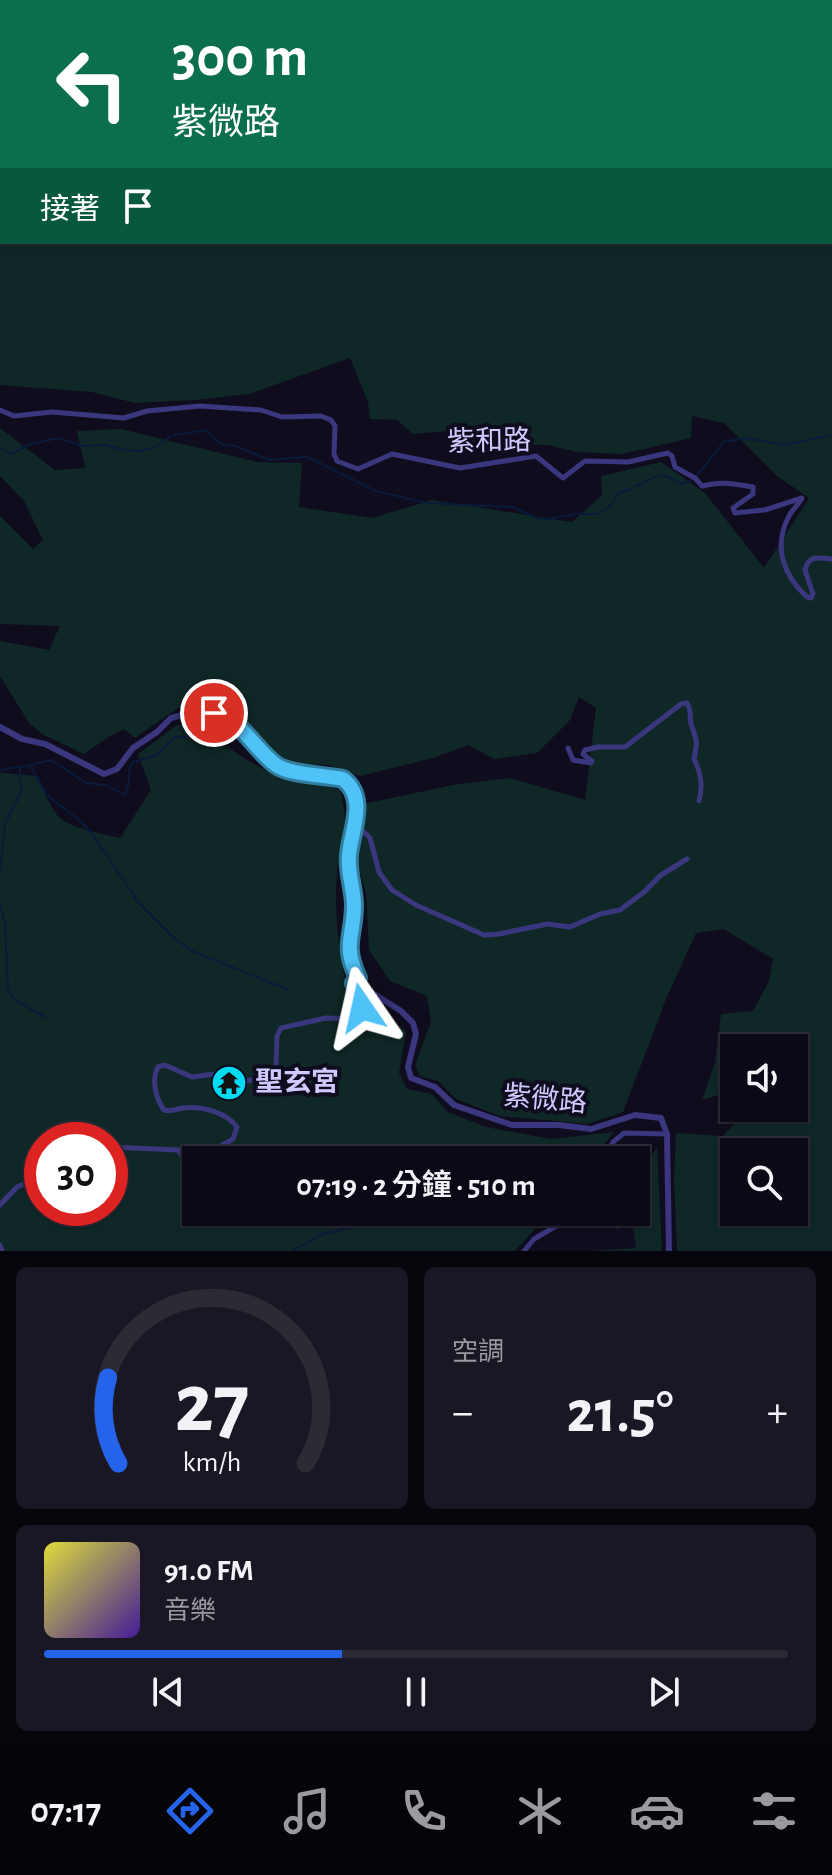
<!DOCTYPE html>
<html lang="zh-TW">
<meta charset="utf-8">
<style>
:root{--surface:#0b0916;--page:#191723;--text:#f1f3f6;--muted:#9a9aa1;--line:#2b2a35;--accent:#2563eb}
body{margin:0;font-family:"Alegreya Sans","Noto Sans TC",sans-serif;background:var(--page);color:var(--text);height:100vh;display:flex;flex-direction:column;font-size:30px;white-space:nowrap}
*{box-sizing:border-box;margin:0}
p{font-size:26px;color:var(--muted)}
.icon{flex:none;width:44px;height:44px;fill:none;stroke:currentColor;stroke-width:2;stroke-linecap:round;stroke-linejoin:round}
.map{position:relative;height:1251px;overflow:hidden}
.details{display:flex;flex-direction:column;gap:16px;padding:16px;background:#06050c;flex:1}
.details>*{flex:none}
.hud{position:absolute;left:0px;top:0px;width:832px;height:244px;box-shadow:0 2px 6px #0004,0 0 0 2px var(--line);background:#0b6e4f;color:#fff;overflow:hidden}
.tools{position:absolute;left:720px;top:1034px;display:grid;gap:16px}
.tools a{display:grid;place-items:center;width:88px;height:88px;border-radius:0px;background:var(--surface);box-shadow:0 2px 6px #0004,0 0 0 2px var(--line);font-size:40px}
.speed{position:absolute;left:24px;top:1122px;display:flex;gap:16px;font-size:40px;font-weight:700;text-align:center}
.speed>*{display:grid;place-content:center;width:104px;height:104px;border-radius:50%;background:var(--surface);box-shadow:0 2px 6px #0004,0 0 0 2px var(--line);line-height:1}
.speed .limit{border:12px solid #d22;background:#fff;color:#111}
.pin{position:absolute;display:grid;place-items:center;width:68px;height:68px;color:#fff;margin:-34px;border:4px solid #fff;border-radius:50%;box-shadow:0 2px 8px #0007}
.me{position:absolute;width:88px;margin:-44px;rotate:349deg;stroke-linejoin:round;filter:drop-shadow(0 0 6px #0008)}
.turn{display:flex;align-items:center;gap:28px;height:168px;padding:0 40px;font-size:36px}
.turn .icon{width:104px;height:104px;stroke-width:2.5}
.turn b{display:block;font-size:56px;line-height:68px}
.then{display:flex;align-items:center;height:76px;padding:0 40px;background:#0003;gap:16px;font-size:30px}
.big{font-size:60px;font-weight:600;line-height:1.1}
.details .tile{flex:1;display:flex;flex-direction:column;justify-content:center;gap:12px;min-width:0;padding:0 28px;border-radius:12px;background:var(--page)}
.details .dial{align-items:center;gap:0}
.dial svg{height:208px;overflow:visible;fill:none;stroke:var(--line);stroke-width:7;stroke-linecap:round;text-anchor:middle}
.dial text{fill:var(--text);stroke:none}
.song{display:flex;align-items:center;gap:24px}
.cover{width:96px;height:96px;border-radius:12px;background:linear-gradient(135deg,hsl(60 70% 55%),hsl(260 70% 35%))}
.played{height:8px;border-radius:4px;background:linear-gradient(90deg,var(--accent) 40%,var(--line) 40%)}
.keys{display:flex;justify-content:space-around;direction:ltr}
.heat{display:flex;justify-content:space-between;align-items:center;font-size:44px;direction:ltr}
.details .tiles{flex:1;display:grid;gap:16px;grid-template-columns:1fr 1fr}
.tile:last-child{grid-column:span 2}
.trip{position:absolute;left:182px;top:1146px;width:468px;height:80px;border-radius:0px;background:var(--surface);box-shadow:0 2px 6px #0004,0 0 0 2px var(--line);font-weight:600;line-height:80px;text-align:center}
.tab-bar{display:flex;height:128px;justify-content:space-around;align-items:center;background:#040409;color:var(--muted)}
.tab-bar .icon{width:56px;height:56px}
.tab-bar .current{color:var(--accent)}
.tab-bar b{font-size:36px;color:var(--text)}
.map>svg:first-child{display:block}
</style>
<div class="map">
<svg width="832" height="1251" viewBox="0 0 832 1251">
<rect width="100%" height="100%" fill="#0f0c1e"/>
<!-- green -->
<path fill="#0f2827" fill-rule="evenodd" d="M0,0L88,2H2V242H830V2H469L832,0V1251H677L674,1179L676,1133L723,1136L748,1108H794V1048H734V1090L702,1100L715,1063L721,1014L753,1011L769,981L773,959L724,929L696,933L666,999L623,1112L588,1124L500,1116L456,1099L438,1081L420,1076L415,1065L431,1022L427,996L390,981L369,950L366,893L355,855L363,804L453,785L510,778L585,800L596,708L579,697L570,720L537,753L494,759L468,745L433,758L360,776L328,765L292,763L271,751L217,705L178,708L135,738L124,729L110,736L84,754L42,734L29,723L0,676V641L49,650L60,626L0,624V516L33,549L43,540L24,501L0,476V428L55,470L85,468L77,431L121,429L257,462L302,463L299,507L372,518L432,500L572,522L602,495L601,476L661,462L705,493L764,568L809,498L777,476L724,423L692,416L691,438L622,454L577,452L548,445L503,444L470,429L413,434L397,420L370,419L368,402L350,358L249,394L195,400L135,403L92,392L0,385ZM734,1152H794V1212H734Z
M198,723C221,742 244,761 272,773C293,782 318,781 340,790C350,827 342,830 338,864C333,904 338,945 346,984L406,1031L399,1073L407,1089L432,1094L448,1112L486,1127L551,1139L614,1132L592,1160H196V1212H572L536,1228L515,1251H0V773L38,776C43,789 49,806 59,817C69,828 104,834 120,838L151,790L138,754L177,725ZM42,1140H110V1208H42Z
M657,1147L662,1251H589L636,1248L631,1212H636V1182Z"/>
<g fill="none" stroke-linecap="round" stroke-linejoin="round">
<!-- stream -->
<path stroke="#091b3b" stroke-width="2" d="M101,0L104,2
M209,0L210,2
M302,2L303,0
M175,435L206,430L222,445L236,446L269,460L305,457
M0,447L10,454L31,444L59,438L82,446L106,445L124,450L139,451L153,448L171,436
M308,457L376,491L427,503L512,507L542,520L577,514H597L609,507L619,493L631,489
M696,476L724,442L746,438L784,445L832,435
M636,486C664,474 656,471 683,484L691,480
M30,765L51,760L86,783L106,785L124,795C132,786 126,772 133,762L157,755L175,737L206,736
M0,770L30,765L47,795L79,820L93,835L139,903L175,939L192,951L289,990
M0,871L5,824L21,792L20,768
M0,902L5,923L8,991L15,1000L46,1017
M292,1251L323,1234L350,1228"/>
<!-- minor -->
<path stroke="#3a377e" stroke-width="5" d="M160,0V2
M458,2L460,0
M0,410L14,416L52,412L124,418L147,411L200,406L261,410L282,417L321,416L331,420L335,426L334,454L337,461L358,469L392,454L460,468L536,456L563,478L585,461L628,462L668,453L672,456L675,467L695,478L702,486C722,481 733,484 753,487V494L733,508L735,513L765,510L802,498C799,505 791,510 788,518C773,548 784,576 807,597L811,598L813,594L805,570C809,554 819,558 832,559
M568,748L573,760L591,763L592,761L583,754L585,750L598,747H625L681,704L687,703C692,711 689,715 691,724C697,742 698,739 694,759C701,773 703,785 699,801
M356,824L370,838L379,872L392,890L416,905L484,935L499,934L547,924L570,927L600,914L620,910L644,892L661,875L687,859
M110,1147L178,1150L185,1161L189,1178L196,1181
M201,1160L208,1153L233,1139L237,1127C226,1112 202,1106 183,1108C175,1109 172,1112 164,1110C156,1099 151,1080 158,1067L165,1065L192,1077L215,1074L242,1082L264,1077L276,1066L277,1036L281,1028L326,1018L351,1019L360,1014L362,1003L354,983L358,978
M603,1160L613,1142L624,1133L667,1134
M0,1205L17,1187L42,1176
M599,1212L618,1226
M0,1245L2,1251
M524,1251L534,1239L580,1212"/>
<!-- tertiary -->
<path stroke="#3a377e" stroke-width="6" d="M0,727L22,739L45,744L104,774L117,769L133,748L157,732L171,718L186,714L214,713L228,718L242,730L278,766L347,782L352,790L357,814L349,857L354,907L349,939L350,959L363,987L401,1011L413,1023L416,1034L408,1067L411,1078L435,1087L454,1105L512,1125H559L591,1129L635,1115L661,1118L667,1134L669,1251"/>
</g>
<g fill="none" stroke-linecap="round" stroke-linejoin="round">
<defs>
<path id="route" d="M214,713C242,720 254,749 276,765C290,775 325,775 343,779C368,798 351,831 349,855C347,872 354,889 354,905C354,937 342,944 358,978L354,983L361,997L362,1008"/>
</defs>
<!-- route casing -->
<use href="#route" stroke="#337fa1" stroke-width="20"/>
<!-- route -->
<use href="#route" stroke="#4fc3f7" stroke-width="14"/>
</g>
<!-- icons -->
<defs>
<symbol id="temple-disc" viewBox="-11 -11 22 22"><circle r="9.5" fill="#00dbf4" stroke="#0f0c1e"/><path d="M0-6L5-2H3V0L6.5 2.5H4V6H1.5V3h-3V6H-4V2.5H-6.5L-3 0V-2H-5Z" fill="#111"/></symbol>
</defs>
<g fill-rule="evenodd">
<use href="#temple-disc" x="209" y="1063" width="40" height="40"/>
</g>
<g text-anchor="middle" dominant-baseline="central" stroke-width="8" stroke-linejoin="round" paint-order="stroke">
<!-- street labels -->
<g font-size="28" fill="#d0c9ff" stroke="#0f0c1e">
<text transform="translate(489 442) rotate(-1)">紫和路</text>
<text transform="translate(545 1100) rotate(5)">紫微路</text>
</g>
<!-- poi labels -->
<g font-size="28" font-weight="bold" fill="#d0c9ff" stroke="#0f0c1e" text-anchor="start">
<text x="255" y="1083">聖玄宮</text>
</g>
</g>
</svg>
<div class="tools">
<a><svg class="icon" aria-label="sound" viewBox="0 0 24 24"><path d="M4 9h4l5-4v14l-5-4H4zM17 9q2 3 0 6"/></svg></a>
<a><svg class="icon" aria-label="search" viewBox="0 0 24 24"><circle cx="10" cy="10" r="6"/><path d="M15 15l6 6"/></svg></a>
</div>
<div class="speed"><div class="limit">30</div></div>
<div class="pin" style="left:214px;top:713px;background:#d93025"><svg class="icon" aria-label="arrive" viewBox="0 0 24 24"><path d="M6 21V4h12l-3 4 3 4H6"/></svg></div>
<svg class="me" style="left:362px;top:1008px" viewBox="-20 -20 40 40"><path d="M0-17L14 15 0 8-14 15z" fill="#4fc3f7" stroke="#fff" stroke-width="4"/></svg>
<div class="trip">07:19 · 2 分鐘 · 510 m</div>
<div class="hud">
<div class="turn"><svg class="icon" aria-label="left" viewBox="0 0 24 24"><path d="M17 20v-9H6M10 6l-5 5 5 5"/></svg><div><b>300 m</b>紫微路</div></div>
<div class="then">接著<svg class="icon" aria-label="arrive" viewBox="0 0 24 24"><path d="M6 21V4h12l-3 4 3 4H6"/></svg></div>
</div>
</div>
<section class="details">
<div class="tiles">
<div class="tile dial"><svg viewBox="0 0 100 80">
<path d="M14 69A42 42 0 1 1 86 69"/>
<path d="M14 69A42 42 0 0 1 10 36" stroke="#2563eb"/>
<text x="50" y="56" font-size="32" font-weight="700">27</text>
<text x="50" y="72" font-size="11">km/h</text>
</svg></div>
<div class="tile"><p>空調</p>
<div class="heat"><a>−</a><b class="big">21.5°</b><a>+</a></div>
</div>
<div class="tile">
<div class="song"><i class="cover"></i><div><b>91.0 FM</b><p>音樂</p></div></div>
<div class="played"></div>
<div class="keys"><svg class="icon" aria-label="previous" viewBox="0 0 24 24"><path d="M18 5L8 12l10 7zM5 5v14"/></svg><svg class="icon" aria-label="pause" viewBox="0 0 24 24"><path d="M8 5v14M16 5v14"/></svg><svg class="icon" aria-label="next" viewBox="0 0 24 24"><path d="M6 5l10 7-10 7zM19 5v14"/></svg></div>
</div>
</div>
</section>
<nav class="tab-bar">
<b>07:17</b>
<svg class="icon current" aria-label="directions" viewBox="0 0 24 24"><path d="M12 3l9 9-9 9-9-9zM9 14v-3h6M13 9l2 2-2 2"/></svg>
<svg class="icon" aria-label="music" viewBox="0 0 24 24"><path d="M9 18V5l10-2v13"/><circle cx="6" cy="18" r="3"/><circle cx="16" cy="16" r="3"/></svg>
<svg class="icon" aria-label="phone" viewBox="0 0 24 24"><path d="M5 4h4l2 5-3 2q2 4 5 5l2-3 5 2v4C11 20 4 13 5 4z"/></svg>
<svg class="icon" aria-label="climate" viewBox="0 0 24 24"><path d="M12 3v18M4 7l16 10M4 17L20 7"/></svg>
<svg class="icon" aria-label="car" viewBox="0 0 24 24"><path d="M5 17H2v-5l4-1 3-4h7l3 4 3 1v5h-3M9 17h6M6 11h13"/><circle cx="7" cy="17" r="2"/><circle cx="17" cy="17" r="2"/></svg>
<svg class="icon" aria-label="filters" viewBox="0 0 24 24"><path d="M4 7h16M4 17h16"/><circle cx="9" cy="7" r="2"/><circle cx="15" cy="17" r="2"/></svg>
</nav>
